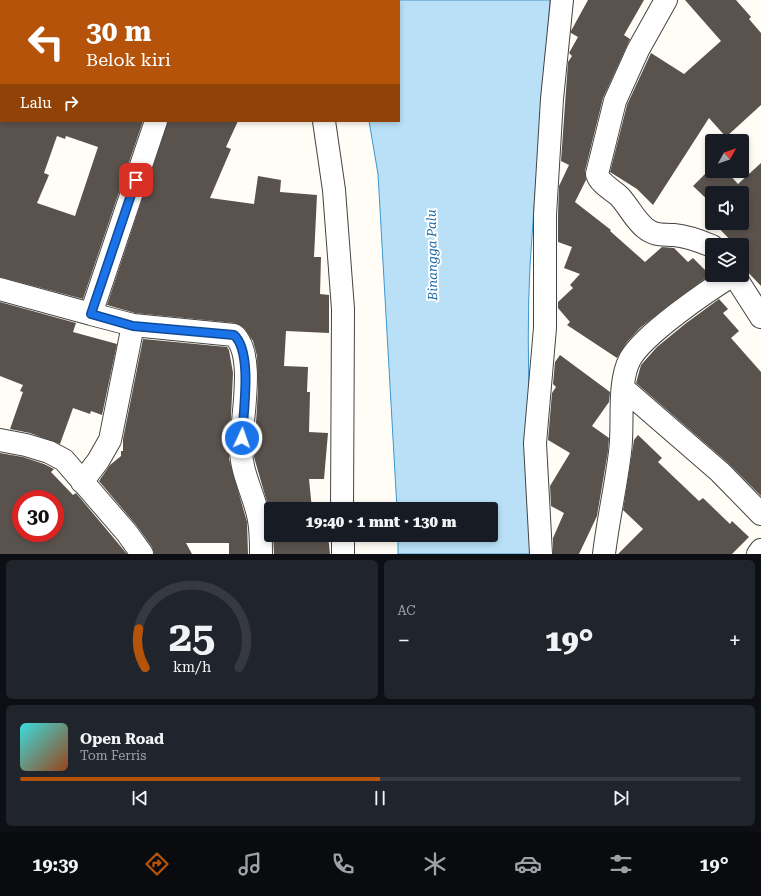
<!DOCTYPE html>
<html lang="id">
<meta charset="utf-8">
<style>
:root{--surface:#171b24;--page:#20242c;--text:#f1f3f6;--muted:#9ea1a6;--line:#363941;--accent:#b45309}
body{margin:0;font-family:"Roboto Serif",serif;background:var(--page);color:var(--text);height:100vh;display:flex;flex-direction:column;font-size:15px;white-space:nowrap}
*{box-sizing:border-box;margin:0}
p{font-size:13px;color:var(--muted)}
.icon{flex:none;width:22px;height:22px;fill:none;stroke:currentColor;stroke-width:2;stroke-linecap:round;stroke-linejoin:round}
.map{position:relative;height:554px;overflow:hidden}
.details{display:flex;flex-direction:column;gap:6px;padding:6px;background:#0d0f14;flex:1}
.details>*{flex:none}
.top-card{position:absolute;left:0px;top:0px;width:400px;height:122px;box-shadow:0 2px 6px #0003;background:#b45309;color:#fff;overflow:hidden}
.needle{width:26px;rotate:50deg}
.buttons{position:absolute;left:705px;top:134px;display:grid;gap:8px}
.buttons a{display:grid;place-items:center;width:44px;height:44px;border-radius:4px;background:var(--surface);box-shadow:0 2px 6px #0003;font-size:20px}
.speed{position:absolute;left:12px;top:490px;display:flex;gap:8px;font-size:20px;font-weight:700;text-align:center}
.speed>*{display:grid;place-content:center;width:52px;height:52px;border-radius:50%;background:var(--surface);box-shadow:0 2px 6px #0003;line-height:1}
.speed .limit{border:6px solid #d22;background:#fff;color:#111}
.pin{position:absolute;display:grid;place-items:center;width:34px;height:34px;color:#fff;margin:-17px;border-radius:8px;box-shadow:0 2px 6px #0006}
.me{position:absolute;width:44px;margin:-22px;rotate:3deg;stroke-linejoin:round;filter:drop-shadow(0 0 3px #0008)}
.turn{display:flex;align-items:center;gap:14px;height:84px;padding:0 20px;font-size:18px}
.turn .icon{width:52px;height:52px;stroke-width:2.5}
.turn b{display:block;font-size:28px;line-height:34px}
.then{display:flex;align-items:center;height:38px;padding:0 20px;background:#0003;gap:8px;font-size:15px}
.big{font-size:30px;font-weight:800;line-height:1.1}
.details .widget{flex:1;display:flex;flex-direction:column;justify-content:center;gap:6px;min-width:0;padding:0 14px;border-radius:6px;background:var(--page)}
.details .dial{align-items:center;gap:0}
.dial svg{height:104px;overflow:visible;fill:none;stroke:var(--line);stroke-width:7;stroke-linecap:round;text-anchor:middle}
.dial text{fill:var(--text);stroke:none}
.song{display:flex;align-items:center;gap:12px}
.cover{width:48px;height:48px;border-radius:6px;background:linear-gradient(135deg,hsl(180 70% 55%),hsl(20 70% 35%))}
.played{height:4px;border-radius:2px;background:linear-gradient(90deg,var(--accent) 50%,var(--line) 50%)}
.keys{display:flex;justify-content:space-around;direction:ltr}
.heat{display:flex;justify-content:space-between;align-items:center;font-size:22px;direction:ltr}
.details .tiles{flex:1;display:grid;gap:6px;grid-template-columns:1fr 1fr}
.widget:last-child{grid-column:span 2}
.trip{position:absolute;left:264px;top:502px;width:234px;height:40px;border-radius:4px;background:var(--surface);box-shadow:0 2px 6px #0003;font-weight:800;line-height:40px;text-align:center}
.tab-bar{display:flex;height:64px;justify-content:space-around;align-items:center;background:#090b0e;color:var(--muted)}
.tab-bar .icon{width:28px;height:28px}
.tab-bar .selected{color:var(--accent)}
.tab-bar b{font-size:18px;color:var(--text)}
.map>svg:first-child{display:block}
</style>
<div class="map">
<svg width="761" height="554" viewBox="0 0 761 554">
<rect width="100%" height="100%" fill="#fffdf5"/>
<!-- water -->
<path fill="#b9e0f7" stroke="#3f96cf" d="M354,0H550C545,89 535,177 530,266C525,362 532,458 536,554H398V535H491V509H397L378,174L369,121H399V1Z"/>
<!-- building -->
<path fill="#5a524d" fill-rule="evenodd" d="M588,0H644L624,35L630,39L603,98L585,171L586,180L575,202L611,230L610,231L645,262L662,247L674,248L688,262L693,258L710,275L670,304L640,328L627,342L617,358L567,325L570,322L558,308V302L573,288L570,285L580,274L564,268L572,247L558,242V215L559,186L569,165L561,161L568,62L572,56L569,53L578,37L571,33V31Z
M685,0H736L751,17L749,19L761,33V105L726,137L709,118L653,205L637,189L610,172L627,105L651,53L684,74L721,41Z
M0,121H143L83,299L0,277ZM57,136L65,139L66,136L98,147L75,216L37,203L49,175L44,173Z
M168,121H238L226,147L231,149L210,198L254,204L258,176L281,180L280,192L317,195L314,257H321L320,294L329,295V333L286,331L284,366L308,367L307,392H310L309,432L328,433L324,479H309L312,509H271V516L254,457L258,389L257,356L253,341L244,328L235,323L135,313L107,305Z
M761,163V286L742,266V245H735L714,223H742V193H712V204L693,186L708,171H726L738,184Z
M719,299L728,309L723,313L739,331L731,338L761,372V496L728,463L636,383L641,365L657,347L685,324Z
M0,302L76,323L73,332L117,344L102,415L91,411L90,414L73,408L60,444L30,433L10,429L23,392L20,391L23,385L0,376Z
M143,339L227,347L229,350L233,373L229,459L247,522L248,554H229V543H186L192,554H154L152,547L137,526L99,481L110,465L121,456V451H123V439Z
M560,355L610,392L609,402L592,426L609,438L608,451L597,516L579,554H553V538L564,513L551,506L550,486L570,453L548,440L552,393L556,387L553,384L555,362Z
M638,435L662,458L658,462L699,501L703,498L730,524L732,521L749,537L732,554H618L643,529L623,510L634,440Z
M0,453L23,457L44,464L54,469L51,472L73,495L76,493L127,554H0ZM21,499H55V533H21Z
M273,535H328L330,554H274Z"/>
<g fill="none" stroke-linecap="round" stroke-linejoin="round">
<defs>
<path id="minor" d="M666,0L638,50L615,101L597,174C600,184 613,190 620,197C629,207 635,220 645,228C655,236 662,234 674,235C687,236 700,241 712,246
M197,1V0
M317,1V0
M324,121L334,190L343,309L342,509
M734,275L761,317
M0,289L91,314L156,121
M91,314L133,325
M623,388L720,472L761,514
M0,440L26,445L49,452L64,460L127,533L142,554
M82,482L98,461L110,440L133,325L234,335C256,355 241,420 241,449C241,474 255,496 259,520C261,531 261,543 261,554
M343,535V554
M541,554L535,443L545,328V215L552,99L562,0
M604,554C608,520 616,486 620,452C624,425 617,384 630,359C644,334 707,291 733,275
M758,554L761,550"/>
</defs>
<!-- minor casing -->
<use href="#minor" stroke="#444" stroke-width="24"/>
<!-- minor -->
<use href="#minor" stroke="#fff" stroke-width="22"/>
</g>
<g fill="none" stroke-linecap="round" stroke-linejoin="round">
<defs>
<path id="route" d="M136,180L91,314L133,326L234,335C253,352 243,413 242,438"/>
</defs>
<!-- route casing -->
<use href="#route" stroke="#114b97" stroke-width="10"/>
<!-- route -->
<use href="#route" stroke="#1a73e8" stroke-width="7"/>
</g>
<g text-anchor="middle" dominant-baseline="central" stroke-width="4" stroke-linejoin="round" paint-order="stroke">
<!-- water labels -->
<g font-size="13" font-style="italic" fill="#1768a6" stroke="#fff">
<text transform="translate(432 255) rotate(-91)">Binangga Palu</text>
</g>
</g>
</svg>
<div class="buttons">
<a><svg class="needle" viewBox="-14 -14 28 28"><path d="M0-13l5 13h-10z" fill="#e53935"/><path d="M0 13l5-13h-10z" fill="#9ea1a6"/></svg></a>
<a><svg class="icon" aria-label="sound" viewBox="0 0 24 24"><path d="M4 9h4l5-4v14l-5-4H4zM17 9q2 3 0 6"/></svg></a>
<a><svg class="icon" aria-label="layers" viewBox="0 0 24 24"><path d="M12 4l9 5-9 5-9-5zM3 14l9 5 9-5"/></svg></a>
</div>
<div class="speed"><div class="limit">30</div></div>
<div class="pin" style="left:136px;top:180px;background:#d93025"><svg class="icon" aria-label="arrive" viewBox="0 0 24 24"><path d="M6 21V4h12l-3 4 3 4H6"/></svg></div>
<svg class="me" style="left:242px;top:438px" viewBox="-20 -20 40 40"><circle r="17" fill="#1a73e8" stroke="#fff" stroke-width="3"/><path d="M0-11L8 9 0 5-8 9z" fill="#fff"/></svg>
<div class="trip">19:40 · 1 mnt · 130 m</div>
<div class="top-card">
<div class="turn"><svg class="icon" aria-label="left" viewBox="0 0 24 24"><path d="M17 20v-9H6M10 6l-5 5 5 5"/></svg><div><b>30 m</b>Belok kiri</div></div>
<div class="then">Lalu<svg class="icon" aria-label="right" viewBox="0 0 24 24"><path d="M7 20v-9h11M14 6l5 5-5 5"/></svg></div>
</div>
</div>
<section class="details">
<div class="tiles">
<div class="widget dial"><svg viewBox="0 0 100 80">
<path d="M14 69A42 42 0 1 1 86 69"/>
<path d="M14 69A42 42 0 0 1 9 39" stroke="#b45309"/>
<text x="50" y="56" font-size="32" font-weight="700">25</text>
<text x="50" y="72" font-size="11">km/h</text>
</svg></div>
<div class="widget"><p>AC</p>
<div class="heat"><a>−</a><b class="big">19°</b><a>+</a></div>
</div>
<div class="widget">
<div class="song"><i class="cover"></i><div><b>Open Road</b><p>Tom Ferris</p></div></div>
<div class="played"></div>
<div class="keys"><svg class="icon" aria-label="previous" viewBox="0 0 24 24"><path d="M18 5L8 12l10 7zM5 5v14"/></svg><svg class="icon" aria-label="pause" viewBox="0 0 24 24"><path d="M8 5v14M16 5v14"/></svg><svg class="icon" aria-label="next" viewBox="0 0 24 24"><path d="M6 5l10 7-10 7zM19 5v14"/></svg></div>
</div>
</div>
</section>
<nav class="tab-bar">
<b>19:39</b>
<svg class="icon selected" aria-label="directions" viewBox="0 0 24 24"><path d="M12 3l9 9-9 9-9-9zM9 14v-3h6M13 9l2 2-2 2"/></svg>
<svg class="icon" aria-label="music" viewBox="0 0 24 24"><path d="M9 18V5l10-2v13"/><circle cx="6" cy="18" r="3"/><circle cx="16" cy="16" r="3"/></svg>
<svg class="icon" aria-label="phone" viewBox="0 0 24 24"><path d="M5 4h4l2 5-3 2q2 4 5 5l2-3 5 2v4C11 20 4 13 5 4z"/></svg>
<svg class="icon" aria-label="climate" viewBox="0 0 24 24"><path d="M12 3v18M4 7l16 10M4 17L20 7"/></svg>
<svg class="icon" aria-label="car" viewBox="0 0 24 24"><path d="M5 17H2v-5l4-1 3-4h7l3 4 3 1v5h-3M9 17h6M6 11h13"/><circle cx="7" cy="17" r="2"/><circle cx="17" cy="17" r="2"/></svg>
<svg class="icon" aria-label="filters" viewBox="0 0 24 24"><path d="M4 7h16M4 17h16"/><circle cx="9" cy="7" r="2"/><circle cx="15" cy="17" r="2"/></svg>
<b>19°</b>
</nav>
